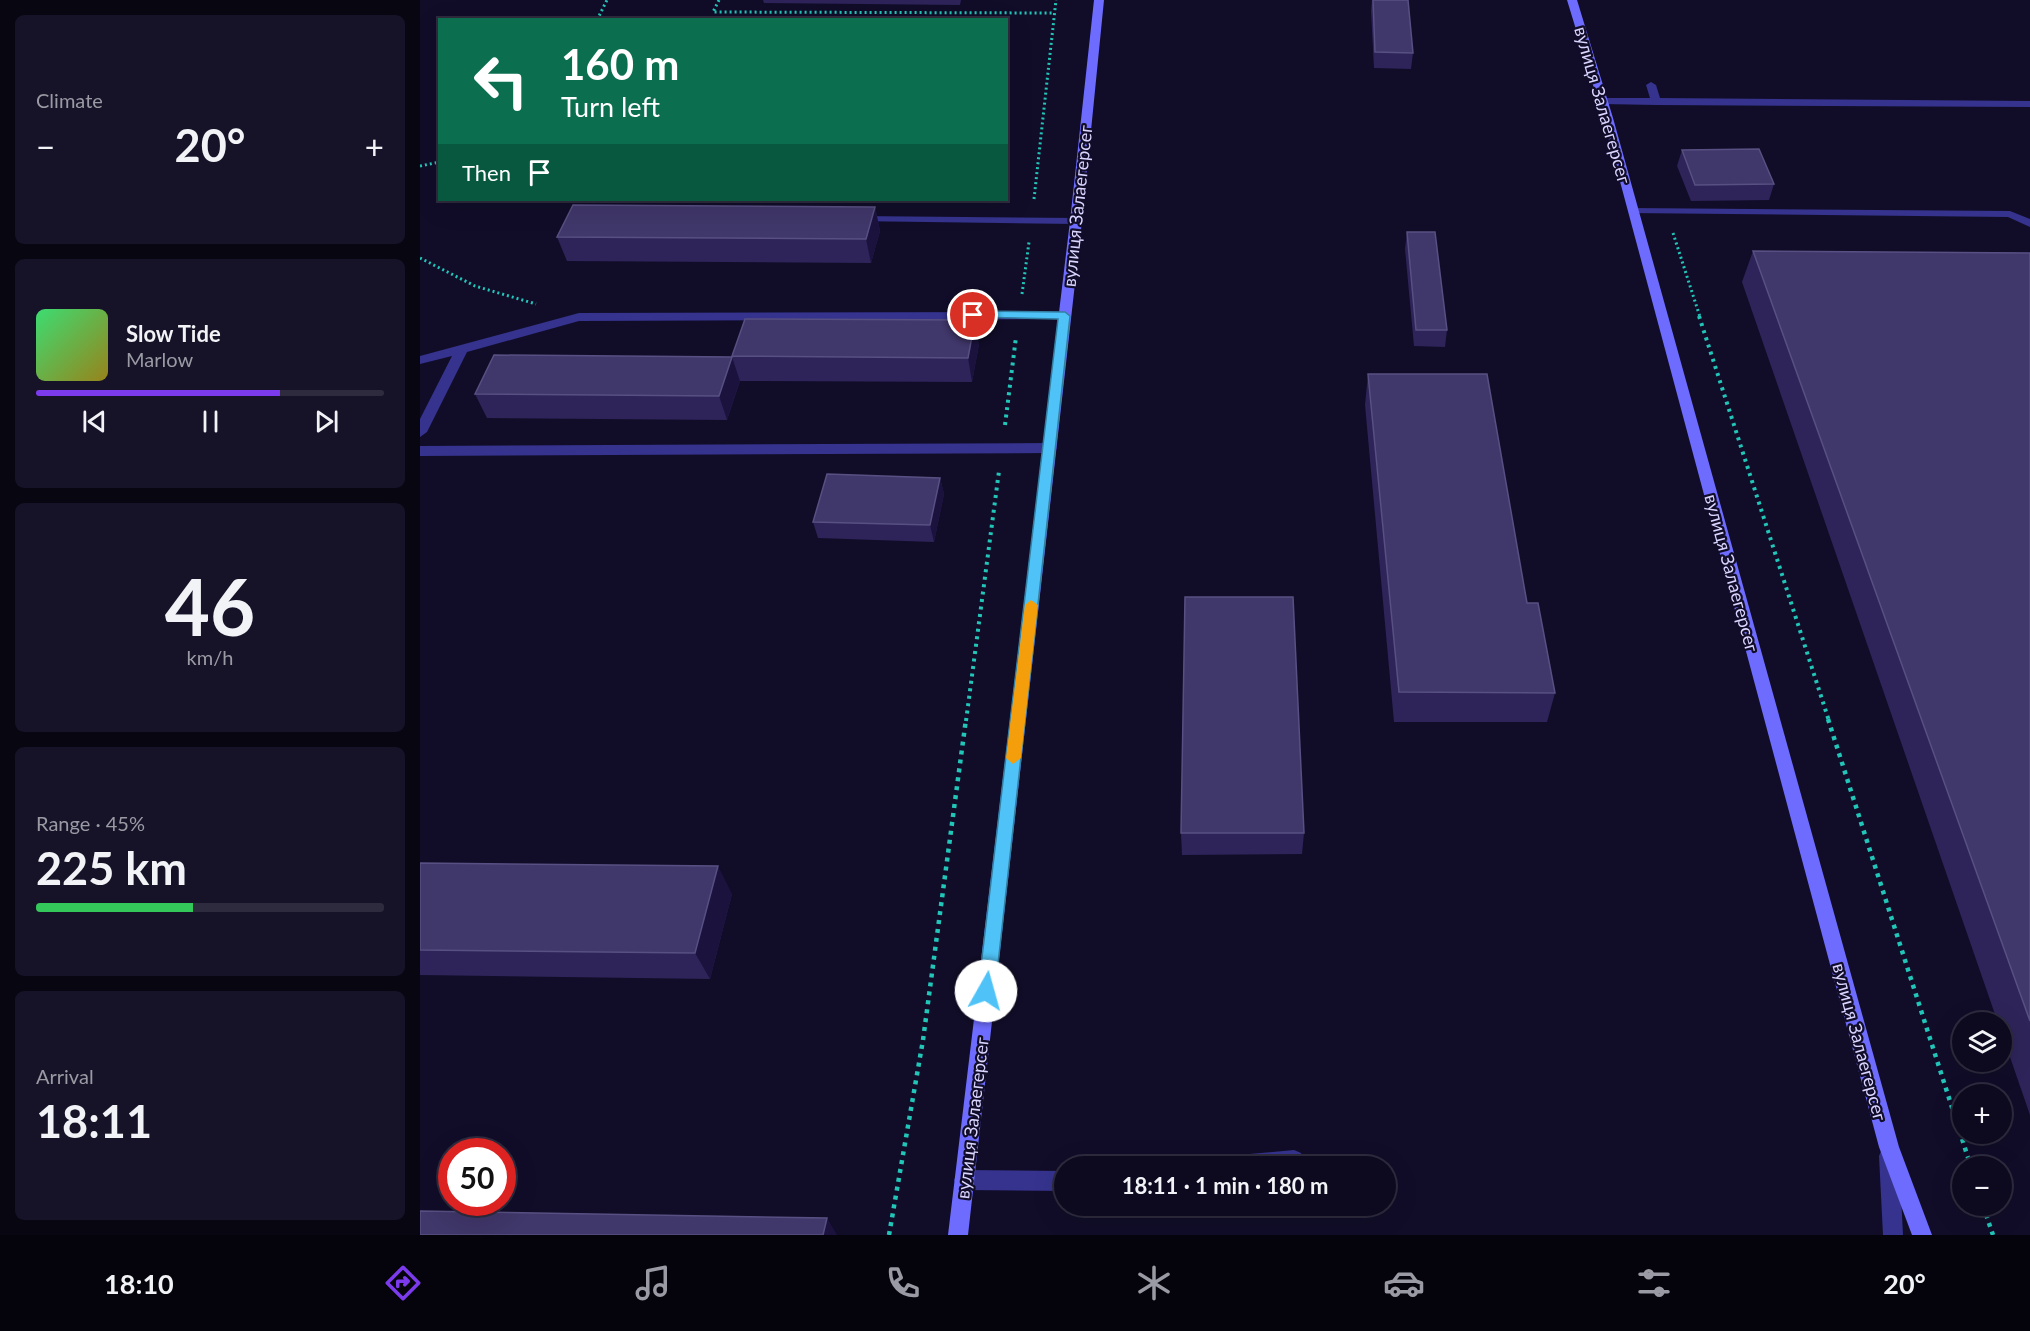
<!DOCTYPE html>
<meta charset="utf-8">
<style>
:root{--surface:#0d0a1f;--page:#161328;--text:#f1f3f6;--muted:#9a9aa4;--line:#2d2b3d;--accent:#7c3aed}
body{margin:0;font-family:Lato,sans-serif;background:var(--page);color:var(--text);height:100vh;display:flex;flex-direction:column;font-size:22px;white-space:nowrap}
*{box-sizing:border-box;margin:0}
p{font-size:20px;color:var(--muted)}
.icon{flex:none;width:33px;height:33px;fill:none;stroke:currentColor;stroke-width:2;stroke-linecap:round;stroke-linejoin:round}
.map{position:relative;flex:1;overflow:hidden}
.side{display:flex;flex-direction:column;gap:15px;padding:15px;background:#070611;width:420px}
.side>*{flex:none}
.hud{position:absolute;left:18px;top:18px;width:570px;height:183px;border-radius:0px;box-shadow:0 6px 24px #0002,0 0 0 2px var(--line);background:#0b6e4f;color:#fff;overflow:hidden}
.buttons{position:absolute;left:1532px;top:1012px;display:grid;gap:12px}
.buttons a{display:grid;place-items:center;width:60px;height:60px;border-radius:50%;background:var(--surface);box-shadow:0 6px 24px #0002,0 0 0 2px var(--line);font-size:30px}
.speed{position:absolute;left:18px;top:1138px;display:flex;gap:12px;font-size:30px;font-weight:700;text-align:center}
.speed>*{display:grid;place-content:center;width:78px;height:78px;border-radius:50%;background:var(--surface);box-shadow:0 6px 24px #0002,0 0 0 2px var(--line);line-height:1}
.speed .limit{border:9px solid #d22;background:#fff;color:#111}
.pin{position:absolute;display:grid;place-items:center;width:51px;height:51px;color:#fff;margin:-26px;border:3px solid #fff;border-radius:50%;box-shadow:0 2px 6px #0007}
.me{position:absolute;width:66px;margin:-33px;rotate:7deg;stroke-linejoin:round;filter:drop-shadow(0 0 4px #0008)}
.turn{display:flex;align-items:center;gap:21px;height:126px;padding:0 24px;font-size:27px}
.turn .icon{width:78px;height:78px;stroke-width:2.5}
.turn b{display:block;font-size:42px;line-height:51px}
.then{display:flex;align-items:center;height:57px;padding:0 24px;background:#0003;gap:12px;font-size:22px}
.big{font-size:45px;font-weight:700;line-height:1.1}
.side .card{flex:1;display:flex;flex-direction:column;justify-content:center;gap:9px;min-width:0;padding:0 21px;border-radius:9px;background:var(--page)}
.side .dial{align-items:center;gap:0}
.dial b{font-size:78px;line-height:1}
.song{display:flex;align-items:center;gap:18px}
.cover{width:72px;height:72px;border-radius:9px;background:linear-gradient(135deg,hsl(140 70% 55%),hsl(50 70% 35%))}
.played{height:6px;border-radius:3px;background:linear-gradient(90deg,var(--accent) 70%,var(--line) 70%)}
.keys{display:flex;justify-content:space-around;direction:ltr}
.heat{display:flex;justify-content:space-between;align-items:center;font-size:33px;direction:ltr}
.charge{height:9px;border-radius:4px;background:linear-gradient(90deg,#34c759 45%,var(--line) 0)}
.trip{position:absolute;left:634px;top:1156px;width:342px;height:60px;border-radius:30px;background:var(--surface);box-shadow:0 6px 24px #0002,0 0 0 2px var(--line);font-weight:700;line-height:60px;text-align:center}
.dock{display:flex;height:96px;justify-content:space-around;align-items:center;background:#05040c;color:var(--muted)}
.dock .icon{width:42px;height:42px}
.dock .active{color:var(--accent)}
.dock b{font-size:27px;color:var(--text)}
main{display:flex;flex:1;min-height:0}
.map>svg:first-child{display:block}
</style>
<main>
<section class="side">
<div class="card"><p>Climate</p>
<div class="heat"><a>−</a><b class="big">20°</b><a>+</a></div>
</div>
<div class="card">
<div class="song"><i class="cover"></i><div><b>Slow Tide</b><p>Marlow</p></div></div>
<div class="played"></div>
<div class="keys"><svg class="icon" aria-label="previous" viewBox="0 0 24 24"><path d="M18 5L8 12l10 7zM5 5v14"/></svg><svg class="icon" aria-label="pause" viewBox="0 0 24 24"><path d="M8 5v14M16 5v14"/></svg><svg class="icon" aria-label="next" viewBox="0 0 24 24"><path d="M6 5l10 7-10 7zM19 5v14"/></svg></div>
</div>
<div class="card dial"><b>46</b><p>km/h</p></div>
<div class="card"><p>Range · 45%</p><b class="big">225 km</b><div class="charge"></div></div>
<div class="card"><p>Arrival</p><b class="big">18:11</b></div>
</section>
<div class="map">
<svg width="1610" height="1235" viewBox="0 0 1610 1235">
<rect width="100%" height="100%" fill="#110d29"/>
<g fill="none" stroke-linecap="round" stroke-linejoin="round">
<!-- path-far2 -->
<path stroke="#22c6b9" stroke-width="3" stroke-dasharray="2 3" stroke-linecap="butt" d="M299,0L293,12L634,13
M177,20L187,0
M0,166L20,162
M614,199L636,0
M1253,233L1280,317
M0,258L55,286L116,304
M602,294L609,242"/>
<!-- path-far1 -->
<path stroke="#22c6b9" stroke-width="4" stroke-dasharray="3 4.5" stroke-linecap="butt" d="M1279,316L1409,721
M585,425L596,337
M546,721L579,471"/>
<!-- path -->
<path stroke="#22c6b9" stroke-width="4.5" stroke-dasharray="4 5" stroke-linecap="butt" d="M1408,719L1551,1167
M1563,1206L1573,1235
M469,1235L503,1040L546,719"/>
<!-- service -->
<path fill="#35338d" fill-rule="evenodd" d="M1231,82L1236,85L1240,98L1610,101V107L1236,105L1183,104L1178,101L1183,98H1230L1226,85Z
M1213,208L1590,211L1610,219V227L1588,217L1209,213V209Z
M437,216L656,218L662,221L656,224L433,221V217Z
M645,312L651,316L649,319L159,321L47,352L7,432L0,437V419L32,356L0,364V356L159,313Z
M630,443L637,448L630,453L0,456V446Z
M874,1150L881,1153L884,1160L881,1167H786L789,1160L796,1157Z
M544,1170L645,1171V1191L544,1190L537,1187L534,1180L537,1173Z"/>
<!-- tertiary -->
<path fill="#35338d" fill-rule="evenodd" d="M1469,1146L1476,1149L1479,1156L1483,1235H1463L1459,1156L1462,1149Z"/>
<!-- secondary -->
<path fill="#6d6cff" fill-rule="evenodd" d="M674,0H684L662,221L548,1235H528L650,221Z
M1147,0H1157L1193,118L1479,1147L1512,1235H1492L1459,1147L1183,118Z"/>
</g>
<!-- wall -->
<path fill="#2e2459" d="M343,0H541L540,5L344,3Z
M952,0H988L993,53L991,69L954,68L951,11Z
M1262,150L1354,184L1349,200L1271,201L1257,166Z
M455,207L460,231L451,263L147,261L137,237Z
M987,232L1027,330L1025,347L994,346L985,249Z
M1333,251L1610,253V1115L1581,1031V1023H1578L1322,282Z
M559,344L552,382L320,381L307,420L67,418L55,394L312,357Z
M948,374L1107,603L1135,693L1127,722H974L945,405Z
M520,478L524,494L514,542L398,538L393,522Z
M761,833H884L882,854L762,855Z
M0,863L312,894L290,979L0,975Z"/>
<!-- shaded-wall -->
<path fill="#1b133e" d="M455,207L460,231L451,263L446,239Z
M555,320L559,344L552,382L548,358Z
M312,357L320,381L307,420L299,396Z
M520,478L524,494L514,542L510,525Z
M298,866L312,894L290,979L275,953Z
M407,1218L417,1235H403Z"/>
<!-- building -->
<path fill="#40376a" stroke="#585082" stroke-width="1.5" d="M953,0H988L993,53L955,52Z
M1339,149L1354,184L1275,185L1262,150Z
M153,205L455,207L446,239L137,237Z
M987,232H1015L1027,330H996Z
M1333,251L1610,253V1021Z
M325,319L555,320L548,358L312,356Z
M74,355L312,357L299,396L55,394Z
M948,374H1067L1107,603H1118L1135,693L979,692Z
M407,474L520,478L510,525L393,522Z
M765,597H873L884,833H761Z
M0,863L298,866L275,953L0,950Z
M0,1211L407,1218L403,1235H0Z"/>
<!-- route -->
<path fill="#4fc3f7" stroke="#337fa1" stroke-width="1.5" d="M553,311L645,312L650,316L575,991L572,996L566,998L561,996L558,991L638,319L549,317L547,315Z"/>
<!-- slow -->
<path fill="#f59e0b" d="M611,600L618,605L601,758L593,764L586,758L605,605Z"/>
<g text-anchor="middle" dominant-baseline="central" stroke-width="4.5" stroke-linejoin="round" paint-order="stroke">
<!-- street labels -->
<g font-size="18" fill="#d9d5ff" stroke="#110d29">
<text transform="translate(1183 105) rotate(74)">вулиця Залаегерсег</text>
<text transform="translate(657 206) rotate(-84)">вулиця Залаегерсег</text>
<text transform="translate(1312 573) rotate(75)">вулиця Залаегерсег</text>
<text transform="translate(1440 1042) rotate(75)">вулиця Залаегерсег</text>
<text transform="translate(552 1118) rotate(-83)">вулиця Залаегерсег</text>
</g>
</g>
</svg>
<div class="buttons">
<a><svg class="icon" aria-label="layers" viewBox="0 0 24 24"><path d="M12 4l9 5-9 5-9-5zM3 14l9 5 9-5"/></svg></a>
<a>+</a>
<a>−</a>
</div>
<div class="speed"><div class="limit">50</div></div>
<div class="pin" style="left:553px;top:315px;background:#d93025"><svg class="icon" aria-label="arrive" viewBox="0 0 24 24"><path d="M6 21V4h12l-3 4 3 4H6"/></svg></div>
<svg class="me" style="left:566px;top:991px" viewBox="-20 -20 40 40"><circle r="19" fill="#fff"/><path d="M0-13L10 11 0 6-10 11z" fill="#4fc3f7"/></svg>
<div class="trip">18:11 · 1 min · 180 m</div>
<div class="hud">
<div class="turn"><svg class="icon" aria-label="left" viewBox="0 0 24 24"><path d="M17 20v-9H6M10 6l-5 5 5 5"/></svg><div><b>160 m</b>Turn left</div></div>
<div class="then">Then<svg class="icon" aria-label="arrive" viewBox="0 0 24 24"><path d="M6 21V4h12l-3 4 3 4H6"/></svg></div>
</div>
</div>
</main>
<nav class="dock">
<b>18:10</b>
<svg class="icon active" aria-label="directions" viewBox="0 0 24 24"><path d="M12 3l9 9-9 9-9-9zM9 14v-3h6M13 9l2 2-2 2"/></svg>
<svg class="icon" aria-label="music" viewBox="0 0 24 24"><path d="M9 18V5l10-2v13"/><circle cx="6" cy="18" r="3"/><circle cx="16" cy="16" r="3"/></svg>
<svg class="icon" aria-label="phone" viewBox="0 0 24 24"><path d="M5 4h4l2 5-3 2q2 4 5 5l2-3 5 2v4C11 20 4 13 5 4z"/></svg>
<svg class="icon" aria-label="climate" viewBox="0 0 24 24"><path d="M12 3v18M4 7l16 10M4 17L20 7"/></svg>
<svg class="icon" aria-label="car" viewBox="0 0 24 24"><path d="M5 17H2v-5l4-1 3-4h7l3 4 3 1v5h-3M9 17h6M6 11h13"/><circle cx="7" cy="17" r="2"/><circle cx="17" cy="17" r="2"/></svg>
<svg class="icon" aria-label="filters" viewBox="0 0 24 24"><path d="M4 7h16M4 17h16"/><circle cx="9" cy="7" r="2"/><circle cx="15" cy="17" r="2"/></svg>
<b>20°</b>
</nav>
